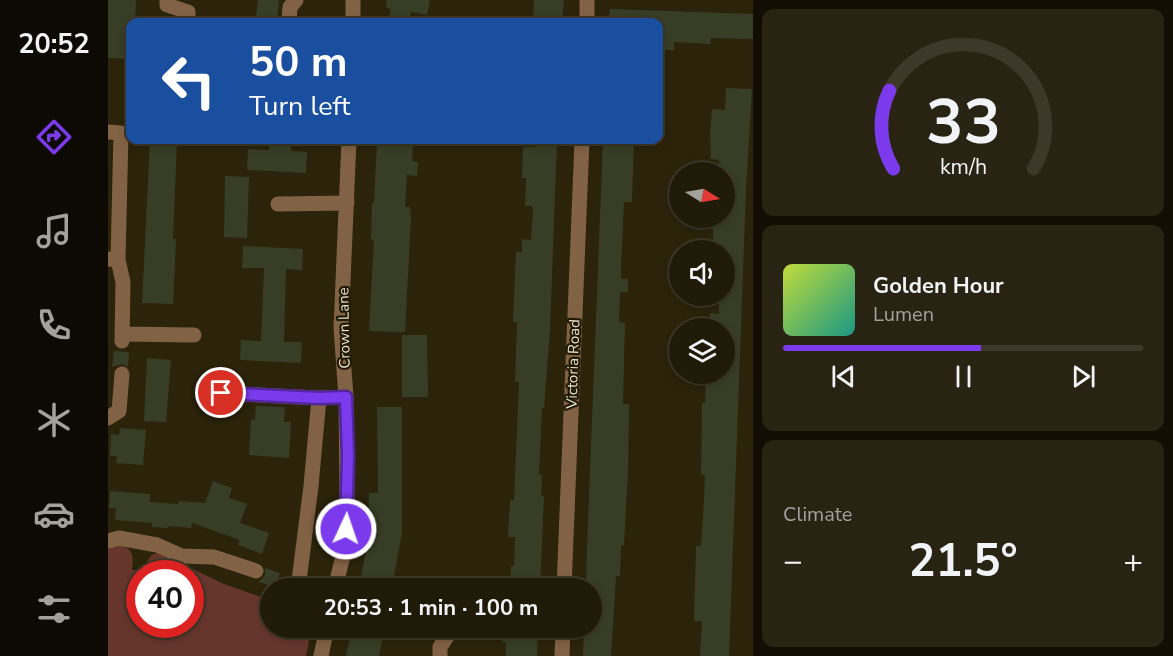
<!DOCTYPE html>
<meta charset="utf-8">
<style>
:root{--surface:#201a08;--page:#282312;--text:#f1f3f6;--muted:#a2a19c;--line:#3d3829;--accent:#7c3aed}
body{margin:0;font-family:"Nunito Sans",sans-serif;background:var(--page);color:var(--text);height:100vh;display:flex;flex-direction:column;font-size:22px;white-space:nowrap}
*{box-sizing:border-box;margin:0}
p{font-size:20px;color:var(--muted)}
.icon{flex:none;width:33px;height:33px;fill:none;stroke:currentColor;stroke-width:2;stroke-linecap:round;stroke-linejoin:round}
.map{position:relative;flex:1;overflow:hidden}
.details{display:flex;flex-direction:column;gap:9px;padding:9px;background:#120e04;width:420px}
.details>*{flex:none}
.top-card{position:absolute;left:18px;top:18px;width:537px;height:126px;border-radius:12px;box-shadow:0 3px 9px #0003,0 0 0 2px var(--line);background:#1a4fa0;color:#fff;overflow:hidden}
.needle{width:39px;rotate:101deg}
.fabs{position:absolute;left:561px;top:162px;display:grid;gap:12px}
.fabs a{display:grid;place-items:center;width:66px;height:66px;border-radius:50%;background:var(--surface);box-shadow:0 3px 9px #0003,0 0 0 2px var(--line);font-size:30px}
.speed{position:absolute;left:18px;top:560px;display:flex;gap:12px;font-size:30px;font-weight:700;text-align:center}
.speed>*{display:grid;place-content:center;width:78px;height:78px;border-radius:50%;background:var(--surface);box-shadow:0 3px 9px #0003,0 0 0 2px var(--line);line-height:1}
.speed .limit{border:9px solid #d22;background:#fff;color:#111}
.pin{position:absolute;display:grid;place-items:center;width:51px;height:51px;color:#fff;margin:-26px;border:3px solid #fff;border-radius:50%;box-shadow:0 2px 6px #0007}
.me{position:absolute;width:66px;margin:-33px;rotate:3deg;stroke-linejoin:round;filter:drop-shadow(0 0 4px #0008)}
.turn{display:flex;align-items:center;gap:21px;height:126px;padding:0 24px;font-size:27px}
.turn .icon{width:78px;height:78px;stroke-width:2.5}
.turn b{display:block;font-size:42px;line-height:51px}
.big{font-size:45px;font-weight:700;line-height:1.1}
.details .card{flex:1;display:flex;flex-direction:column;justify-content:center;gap:9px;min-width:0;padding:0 21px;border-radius:12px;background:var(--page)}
.details .dial{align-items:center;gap:0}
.dial svg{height:156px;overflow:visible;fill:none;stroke:var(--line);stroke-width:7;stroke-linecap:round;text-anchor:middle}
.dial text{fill:var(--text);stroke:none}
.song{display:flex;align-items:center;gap:18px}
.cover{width:72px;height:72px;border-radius:9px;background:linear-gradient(135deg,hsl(70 70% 55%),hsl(170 70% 35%))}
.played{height:6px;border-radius:3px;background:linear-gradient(90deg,var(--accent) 55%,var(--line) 55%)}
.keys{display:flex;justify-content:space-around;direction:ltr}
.heat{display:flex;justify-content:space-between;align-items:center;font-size:33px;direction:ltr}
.trip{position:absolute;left:152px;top:578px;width:342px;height:60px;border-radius:30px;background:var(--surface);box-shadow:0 3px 9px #0003,0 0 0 2px var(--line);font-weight:700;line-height:60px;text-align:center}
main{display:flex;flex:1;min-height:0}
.menu{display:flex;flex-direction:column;width:108px;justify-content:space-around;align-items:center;background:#0d0a03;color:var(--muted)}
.menu .icon{width:42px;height:42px}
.menu .on{color:var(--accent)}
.menu b{font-size:27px;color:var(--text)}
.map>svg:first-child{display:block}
</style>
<main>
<nav class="menu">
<b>20:52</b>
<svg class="icon on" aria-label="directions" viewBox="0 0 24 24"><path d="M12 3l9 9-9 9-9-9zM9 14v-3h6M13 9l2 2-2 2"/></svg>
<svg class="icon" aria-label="music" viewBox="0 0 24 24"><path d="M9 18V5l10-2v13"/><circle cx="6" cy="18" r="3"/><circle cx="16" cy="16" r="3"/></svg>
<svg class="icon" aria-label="phone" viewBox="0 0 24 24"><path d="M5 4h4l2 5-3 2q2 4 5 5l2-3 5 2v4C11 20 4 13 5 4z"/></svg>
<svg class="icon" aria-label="climate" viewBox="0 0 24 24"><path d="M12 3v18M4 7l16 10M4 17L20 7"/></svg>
<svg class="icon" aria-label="car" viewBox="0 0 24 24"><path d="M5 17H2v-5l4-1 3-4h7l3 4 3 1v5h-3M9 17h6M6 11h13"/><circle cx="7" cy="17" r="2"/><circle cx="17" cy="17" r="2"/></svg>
<svg class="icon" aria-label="filters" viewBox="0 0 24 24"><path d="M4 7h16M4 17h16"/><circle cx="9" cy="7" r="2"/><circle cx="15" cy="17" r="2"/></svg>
</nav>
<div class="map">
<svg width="645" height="656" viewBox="0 0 645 656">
<rect width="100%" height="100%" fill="#2b230a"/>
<!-- green -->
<path fill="#66362c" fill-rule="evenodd" d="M7,545C25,546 26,555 24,570L37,572C39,562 40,553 52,553L116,584L162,600V627H204L198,656H0V547ZM32,573H82V624H32Z"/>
<!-- building -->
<path fill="#383e25" d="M0,0H28L27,22H22V59L0,58Z
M150,0H171L169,22H147Z
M279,0H322L319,15L303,12L301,22H280L283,9L278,8Z
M426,0H456L454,22H425Z
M502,9L645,14V39L603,38L602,44L566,42V50H552L550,22H501Z
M618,88L644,89L638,189L621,656H592L594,621H586L588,546H593L596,499L597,475H593L594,403H597L598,379L609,380V375H616V328H602V313L611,314V296H616V250H607V244H605V218H616V172H610L611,160L603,159L602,135L604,109L617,110Z
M42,140H69L65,239H68L65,304L34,303Z
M161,140H183V151L199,152L198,173L139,170L140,149L161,150Z
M269,140H291V144L305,145L304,161L310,162L309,176L299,175L297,207H302L303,219L297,332L261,331L266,241L263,239L264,203H266Z
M429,140H449L442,330L436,408H434L431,474L434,475L433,496H436L432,588H403V566H406L407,537H400L402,500H406L411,382H407L409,322H405L408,252H414V239L423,240L425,213L424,206H417L418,178H414L415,147H428Z
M495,140H526L524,202H516L513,265V279H520V292H512L511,322L517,323L515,404H521L520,471L516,545H513L512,576H508L503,656H475L476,627H483V588H478L479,548Z
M117,176L141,177L139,238L116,237Z
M135,246L195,249L194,270L178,269L176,342H194L193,363L132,360L133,340L153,341L156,268H134Z
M294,335H319L320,397H294Z
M6,351L21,352L20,367L14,364L4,367Z
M39,358L63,360L58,422L36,421Z
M148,406L177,407L176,422H183L181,458L141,455L143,420H147Z
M269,407H294V533L285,581L274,578L272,588H251L263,524H260L261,493H270Z
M12,428L38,430L35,465L8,463L9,456H2L3,434L11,435Z
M105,481L124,488L121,498L139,504L132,523L161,533L154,554L130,545L132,540L84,523L83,528L60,526V528L44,527V523L7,520L8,508H1L2,491L42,494V502L70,504L71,501L97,503Z
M157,568L172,573L167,587L151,582L157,575Z
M244,627H277L271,656H238Z
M395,627H430L429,656H398V642H394Z"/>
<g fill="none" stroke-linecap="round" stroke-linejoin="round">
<!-- minor -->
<path stroke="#826245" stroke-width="15" d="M59,0V5L80,12V22
M181,22L182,7L188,0
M245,22V0
M479,22V0
M0,132L13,133L10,260L0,259
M170,204L239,203
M10,260L15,282L14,341
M14,334L86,335
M113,393L211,398L238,397
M211,398L203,486L191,581L222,588
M0,418L11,411L14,374
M0,541L11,538L49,545L74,556L106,557L148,571
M227,588L235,556L239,503L238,397L233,328L241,140
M456,588L474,140
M213,656L219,627
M332,656V647L344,629
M454,656L455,627"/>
</g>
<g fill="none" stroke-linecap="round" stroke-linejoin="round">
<defs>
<path id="route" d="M113,393L211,398L238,397L240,456L238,529"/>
</defs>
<!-- route casing -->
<use href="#route" stroke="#51269a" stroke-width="15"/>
<!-- route -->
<use href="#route" stroke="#7c3aed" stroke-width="10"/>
</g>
<g text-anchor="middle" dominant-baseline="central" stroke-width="4.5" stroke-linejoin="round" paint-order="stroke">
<!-- street labels -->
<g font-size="15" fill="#e7e2d3" stroke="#221a02">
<text transform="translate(236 328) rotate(-91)">Crown Lane</text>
<text transform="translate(465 364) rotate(-88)">Victoria Road</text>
</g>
</g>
</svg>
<div class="fabs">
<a><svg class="needle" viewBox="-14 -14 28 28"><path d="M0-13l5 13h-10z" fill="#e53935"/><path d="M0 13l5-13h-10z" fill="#a2a19c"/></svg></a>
<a><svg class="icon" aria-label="sound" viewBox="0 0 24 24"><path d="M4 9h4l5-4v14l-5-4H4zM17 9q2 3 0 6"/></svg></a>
<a><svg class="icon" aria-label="layers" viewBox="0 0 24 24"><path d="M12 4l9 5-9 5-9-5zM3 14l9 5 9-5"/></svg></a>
</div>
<div class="speed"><div class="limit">40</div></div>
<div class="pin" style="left:113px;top:393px;background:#d93025"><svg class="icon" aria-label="arrive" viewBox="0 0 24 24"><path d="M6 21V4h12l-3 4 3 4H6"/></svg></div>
<svg class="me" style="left:238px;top:529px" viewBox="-20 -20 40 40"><circle r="17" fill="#7c3aed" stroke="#fff" stroke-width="3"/><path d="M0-11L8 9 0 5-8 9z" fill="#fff"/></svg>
<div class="trip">20:53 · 1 min · 100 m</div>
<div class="top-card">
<div class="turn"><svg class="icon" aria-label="left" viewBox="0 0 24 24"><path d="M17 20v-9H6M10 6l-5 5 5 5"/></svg><div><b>50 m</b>Turn left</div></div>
</div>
</div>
<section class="details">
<div class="card dial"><svg viewBox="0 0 100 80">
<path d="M14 69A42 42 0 1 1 86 69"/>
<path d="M14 69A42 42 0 0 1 12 29" stroke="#7c3aed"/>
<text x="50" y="56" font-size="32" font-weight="700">33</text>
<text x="50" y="72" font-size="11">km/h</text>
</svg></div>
<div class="card">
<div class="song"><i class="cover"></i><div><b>Golden Hour</b><p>Lumen</p></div></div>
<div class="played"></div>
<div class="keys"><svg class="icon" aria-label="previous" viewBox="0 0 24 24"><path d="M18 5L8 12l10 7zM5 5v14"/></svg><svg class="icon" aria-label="pause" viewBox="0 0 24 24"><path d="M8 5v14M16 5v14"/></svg><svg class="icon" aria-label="next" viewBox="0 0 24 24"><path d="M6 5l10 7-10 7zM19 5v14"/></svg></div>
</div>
<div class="card"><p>Climate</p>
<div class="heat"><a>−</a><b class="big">21.5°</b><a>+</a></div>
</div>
</section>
</main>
